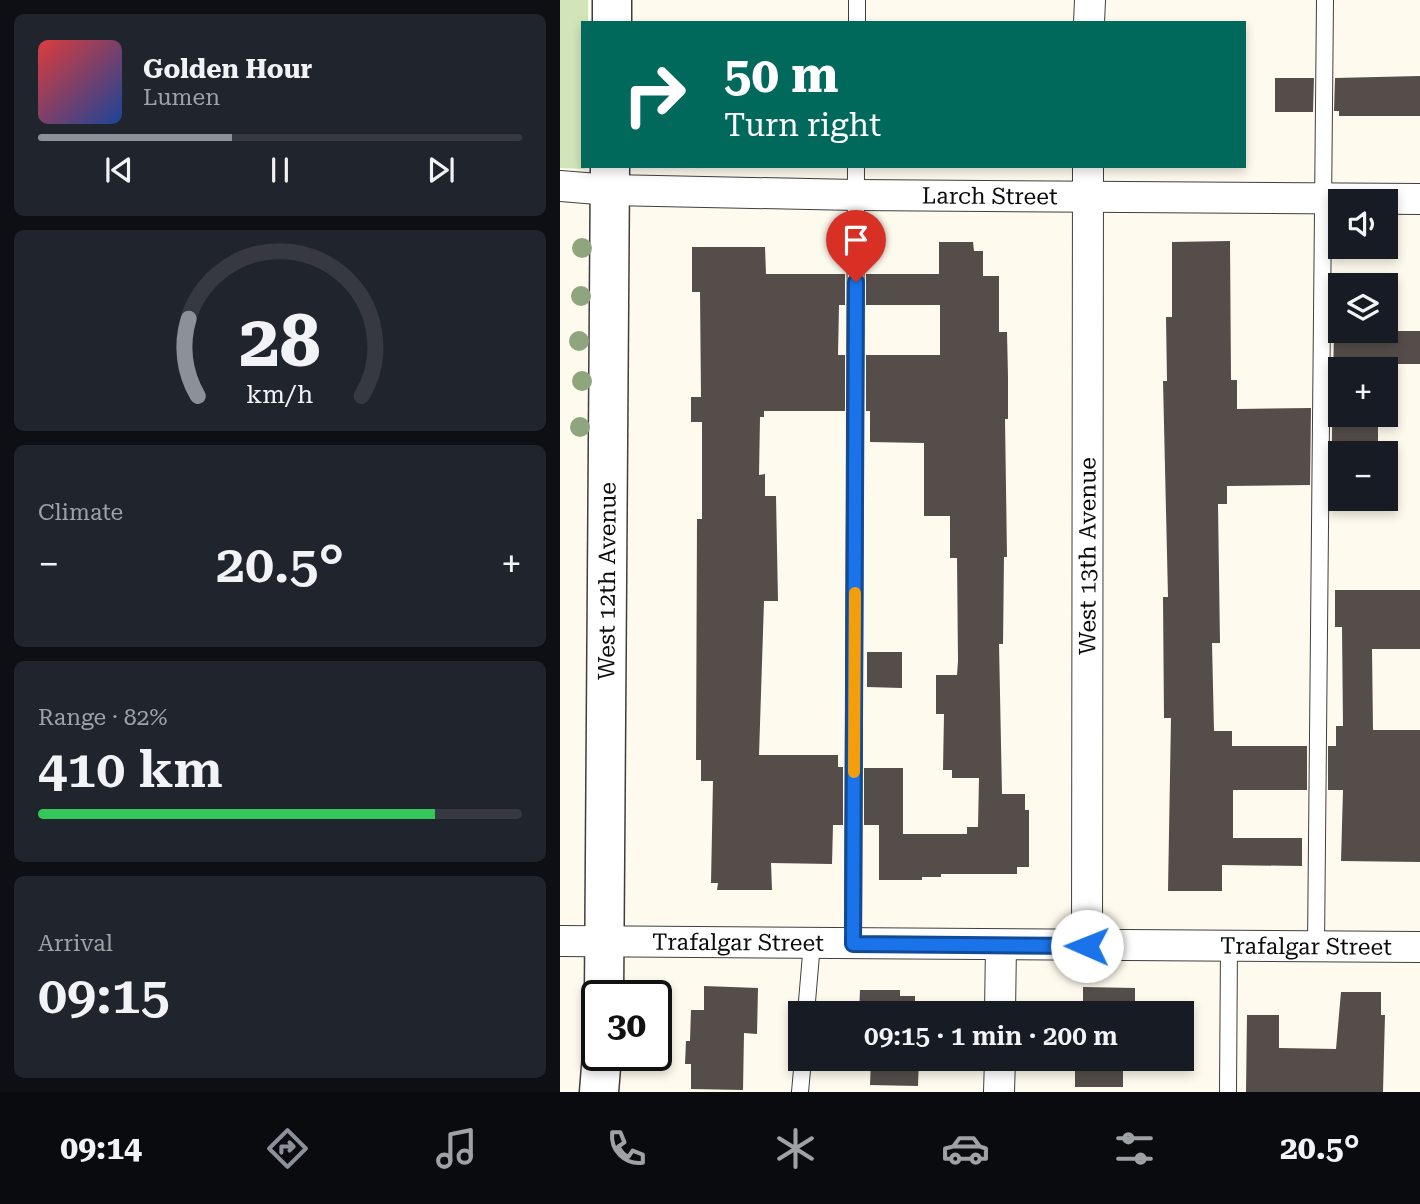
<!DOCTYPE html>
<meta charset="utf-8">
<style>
:root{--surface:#171b24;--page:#20242c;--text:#f1f3f6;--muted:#9ea1a6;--line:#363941;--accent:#8c9099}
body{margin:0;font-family:"Roboto Serif",serif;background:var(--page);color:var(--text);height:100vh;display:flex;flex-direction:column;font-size:26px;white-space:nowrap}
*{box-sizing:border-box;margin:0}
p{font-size:23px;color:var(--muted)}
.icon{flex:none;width:38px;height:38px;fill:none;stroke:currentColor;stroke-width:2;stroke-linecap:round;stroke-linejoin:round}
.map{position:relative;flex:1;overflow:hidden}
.details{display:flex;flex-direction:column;gap:14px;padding:14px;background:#0d0f14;width:560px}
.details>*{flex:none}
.hud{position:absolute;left:21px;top:21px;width:665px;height:147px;border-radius:0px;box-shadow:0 4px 10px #0003;background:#00695c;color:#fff;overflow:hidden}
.fabs{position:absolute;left:768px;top:189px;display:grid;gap:14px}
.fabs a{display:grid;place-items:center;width:70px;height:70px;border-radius:0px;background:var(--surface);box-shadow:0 4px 10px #0003;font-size:35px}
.speed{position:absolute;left:21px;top:980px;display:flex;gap:14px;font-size:35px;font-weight:700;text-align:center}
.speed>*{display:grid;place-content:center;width:91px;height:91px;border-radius:50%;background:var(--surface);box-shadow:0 4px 10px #0003;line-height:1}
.speed .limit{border:4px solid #111;border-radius:10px;background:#fff;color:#111}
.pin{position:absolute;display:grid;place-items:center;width:60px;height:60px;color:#fff;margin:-72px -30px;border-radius:50% 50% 50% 0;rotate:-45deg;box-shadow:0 0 7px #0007}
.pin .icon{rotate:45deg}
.me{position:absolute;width:77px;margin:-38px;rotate:271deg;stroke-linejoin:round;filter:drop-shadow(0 0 5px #0008)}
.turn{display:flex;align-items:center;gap:24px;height:147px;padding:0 28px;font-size:32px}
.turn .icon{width:91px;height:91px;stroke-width:2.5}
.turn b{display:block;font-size:49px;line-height:60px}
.big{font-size:52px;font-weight:600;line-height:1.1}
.details .widget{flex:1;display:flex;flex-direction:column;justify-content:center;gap:10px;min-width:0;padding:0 24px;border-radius:10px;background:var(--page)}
.details .dial{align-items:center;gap:0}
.dial svg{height:182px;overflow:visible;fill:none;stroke:var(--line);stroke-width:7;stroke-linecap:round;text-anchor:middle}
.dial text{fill:var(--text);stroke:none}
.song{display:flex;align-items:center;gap:21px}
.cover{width:84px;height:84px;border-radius:10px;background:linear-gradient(135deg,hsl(0 70% 55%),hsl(220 70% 35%))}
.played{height:7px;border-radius:4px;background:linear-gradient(90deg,var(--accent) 40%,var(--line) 40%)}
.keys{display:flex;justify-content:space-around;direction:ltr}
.heat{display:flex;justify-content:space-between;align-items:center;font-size:38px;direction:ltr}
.charge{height:10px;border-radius:5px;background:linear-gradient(90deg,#34c759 82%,var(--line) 0)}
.trip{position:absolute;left:228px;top:1001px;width:406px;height:70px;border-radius:0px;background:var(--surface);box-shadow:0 4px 10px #0003;font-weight:600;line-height:70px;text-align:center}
.dock{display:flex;height:112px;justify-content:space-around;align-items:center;background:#090b0e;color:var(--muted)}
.dock .icon{width:49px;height:49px}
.dock .on{color:var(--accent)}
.dock b{font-size:32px;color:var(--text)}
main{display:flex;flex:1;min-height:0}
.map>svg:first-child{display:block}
</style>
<main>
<section class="details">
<div class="widget">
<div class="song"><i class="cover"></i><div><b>Golden Hour</b><p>Lumen</p></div></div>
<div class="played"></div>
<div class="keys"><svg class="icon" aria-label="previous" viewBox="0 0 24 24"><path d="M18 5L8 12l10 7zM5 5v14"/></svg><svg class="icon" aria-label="pause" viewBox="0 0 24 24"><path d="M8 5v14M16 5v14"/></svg><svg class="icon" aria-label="next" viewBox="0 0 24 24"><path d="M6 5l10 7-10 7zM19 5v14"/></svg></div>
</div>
<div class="widget dial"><svg viewBox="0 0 100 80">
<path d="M14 69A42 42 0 1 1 86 69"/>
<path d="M14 69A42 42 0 0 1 10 35" stroke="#8c9099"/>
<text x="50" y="56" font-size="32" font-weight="700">28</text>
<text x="50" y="72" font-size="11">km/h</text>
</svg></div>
<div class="widget"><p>Climate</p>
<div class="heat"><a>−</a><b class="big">20.5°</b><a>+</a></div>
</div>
<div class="widget"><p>Range · 82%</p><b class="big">410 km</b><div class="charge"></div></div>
<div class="widget"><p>Arrival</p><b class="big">09:15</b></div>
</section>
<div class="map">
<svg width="860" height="1092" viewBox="0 0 860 1092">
<rect width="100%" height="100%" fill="#fefaed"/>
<!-- green -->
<path fill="#d2e5b9" d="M0,0H28V23H23V166L26,169L0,168Z"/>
<!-- building -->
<path fill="#544d4a" d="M860,76V116H779V111H774L775,78Z
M715,78H754L753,112H715Z
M670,241L671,380H677V409L751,408L750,485L667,486V504H658L660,643H652L654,731H672V746H747V790H673V838H742V866L662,865V891H608L611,718H604L603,597H608L603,381H607L606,317H612V242Z
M379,242H413L414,251H423V276H439V332H447L448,377V419H445L447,557H444L443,644H439L442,794H465V810H469V867H457V874H381V877H362V880H319V825H304V768H343V834H407V827H418L419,778H392V770H383L384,714H376V675H397L398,661L397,558H390V516H364V443L310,442V411H306V355H380V305H306V274H379Z
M132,247H205L206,274H285V305H279L278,355H285V411H204V417H200L199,475L205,474V496H216L218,601H204L199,755H278V767H283V825H273L272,864L211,863L212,890H157L158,883H151L153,781H141V760H136L137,519H142V422H131V397H141L140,292H132Z
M774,331H860V364H810V369H780V415H818V453H780V484H771Z
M775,590H860V649H812L813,730H860V862L781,861L783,790H768V746H776V726H783L782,627H775Z
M307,652H342V688L307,687Z
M144,986L198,988L197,1034L184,1033L183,1090L131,1089V1064H125L126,1041H130L131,1010H144Z
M523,987L575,988V1013H514L515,1006L523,1005Z
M300,990H340V996H355V1013H299Z
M781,992H821V1015H825L823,1092H686L687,1015H719V1048L776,1049Z
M311,1059H359L358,1086L310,1085Z
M515,1059H563V1087H515Z"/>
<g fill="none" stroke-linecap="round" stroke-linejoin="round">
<defs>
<path id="service" d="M297,23V0
M293,944L296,166
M756,947L765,0
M246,1013L252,943
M240,1092L243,1059
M668,1092L669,946"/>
<g id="minor">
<path d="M529,23L530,0"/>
<path id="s1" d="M0,186L50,190L296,195L860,199"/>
<path id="s2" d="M0,941L860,947"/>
<path id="s3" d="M527,946L528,166"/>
<path d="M440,1013L441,945"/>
<path d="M439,1092L440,1059"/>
</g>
<g id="tertiary">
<path d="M52,23V0"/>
<path id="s4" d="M44,996L50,166"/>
<path d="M39,1092L42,1055"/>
</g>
</defs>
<!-- service casing -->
<use href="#service" stroke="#3f3f3f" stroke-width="18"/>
<!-- minor casing -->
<use href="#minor" stroke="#3f3f3f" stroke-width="32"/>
<!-- tertiary casing -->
<use href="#tertiary" stroke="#3f3f3f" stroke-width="41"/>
<!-- service -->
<use href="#service" stroke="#fff" stroke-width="16"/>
<!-- minor -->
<use href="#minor" stroke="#fff" stroke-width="30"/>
<!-- tertiary -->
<use href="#tertiary" stroke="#fff" stroke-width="38"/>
</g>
<!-- trees -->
<g fill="#8ea57d">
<circle cx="22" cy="248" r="10"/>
<circle cx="21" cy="296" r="10"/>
<circle cx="19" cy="341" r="10"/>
<circle cx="22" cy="381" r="10"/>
<circle cx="20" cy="427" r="10"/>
</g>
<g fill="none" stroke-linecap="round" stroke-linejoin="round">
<defs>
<path id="route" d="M296,282L293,944L527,946"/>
</defs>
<!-- route casing -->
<use href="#route" stroke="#114b97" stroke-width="18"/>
<!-- route -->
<use href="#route" stroke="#1a73e8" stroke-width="12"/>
<!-- slow -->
<path stroke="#f59e0b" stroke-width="12" d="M294,772L295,593"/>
</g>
<g text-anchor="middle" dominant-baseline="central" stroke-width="7" stroke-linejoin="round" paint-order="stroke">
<!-- street labels -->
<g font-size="23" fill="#0c0c0c" stroke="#fff">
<text stroke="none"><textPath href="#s1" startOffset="430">Larch Street</textPath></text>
<text stroke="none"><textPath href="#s3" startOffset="390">West 13th Avenue</textPath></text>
<text stroke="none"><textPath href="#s4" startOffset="415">West 12th Avenue</textPath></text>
<text stroke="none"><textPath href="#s2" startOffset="178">Trafalgar Street</textPath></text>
<text stroke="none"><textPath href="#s2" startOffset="746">Trafalgar Street</textPath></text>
</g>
</g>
</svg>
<div class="fabs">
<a><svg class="icon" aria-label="sound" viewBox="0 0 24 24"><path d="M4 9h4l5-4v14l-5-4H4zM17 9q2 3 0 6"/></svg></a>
<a><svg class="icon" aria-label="layers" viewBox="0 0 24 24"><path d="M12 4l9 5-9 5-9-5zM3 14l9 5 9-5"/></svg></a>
<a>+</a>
<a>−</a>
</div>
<div class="speed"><div class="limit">30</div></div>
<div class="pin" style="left:296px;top:282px;background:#d93025"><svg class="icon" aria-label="arrive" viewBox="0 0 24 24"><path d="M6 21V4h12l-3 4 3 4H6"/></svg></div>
<svg class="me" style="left:527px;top:946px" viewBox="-20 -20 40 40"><circle r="19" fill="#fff"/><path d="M0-13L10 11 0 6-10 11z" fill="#1a73e8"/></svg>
<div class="trip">09:15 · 1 min · 200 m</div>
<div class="hud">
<div class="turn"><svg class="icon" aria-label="right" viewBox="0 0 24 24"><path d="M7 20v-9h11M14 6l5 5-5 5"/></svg><div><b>50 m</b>Turn right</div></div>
</div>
</div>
</main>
<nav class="dock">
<b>09:14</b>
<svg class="icon on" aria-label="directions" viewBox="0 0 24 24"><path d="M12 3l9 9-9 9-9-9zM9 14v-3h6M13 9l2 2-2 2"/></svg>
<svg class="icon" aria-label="music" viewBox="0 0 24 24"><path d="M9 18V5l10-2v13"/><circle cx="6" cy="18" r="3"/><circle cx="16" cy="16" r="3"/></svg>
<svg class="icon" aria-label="phone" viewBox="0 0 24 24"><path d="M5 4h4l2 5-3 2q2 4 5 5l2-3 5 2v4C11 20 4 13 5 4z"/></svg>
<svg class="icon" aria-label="climate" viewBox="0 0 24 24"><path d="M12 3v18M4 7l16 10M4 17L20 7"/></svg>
<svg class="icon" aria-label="car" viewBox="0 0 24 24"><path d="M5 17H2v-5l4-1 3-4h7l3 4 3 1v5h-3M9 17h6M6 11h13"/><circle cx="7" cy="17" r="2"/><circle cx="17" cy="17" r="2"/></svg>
<svg class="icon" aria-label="filters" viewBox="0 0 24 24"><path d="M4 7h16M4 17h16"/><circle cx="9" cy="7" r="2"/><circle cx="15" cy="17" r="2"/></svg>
<b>20.5°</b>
</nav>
